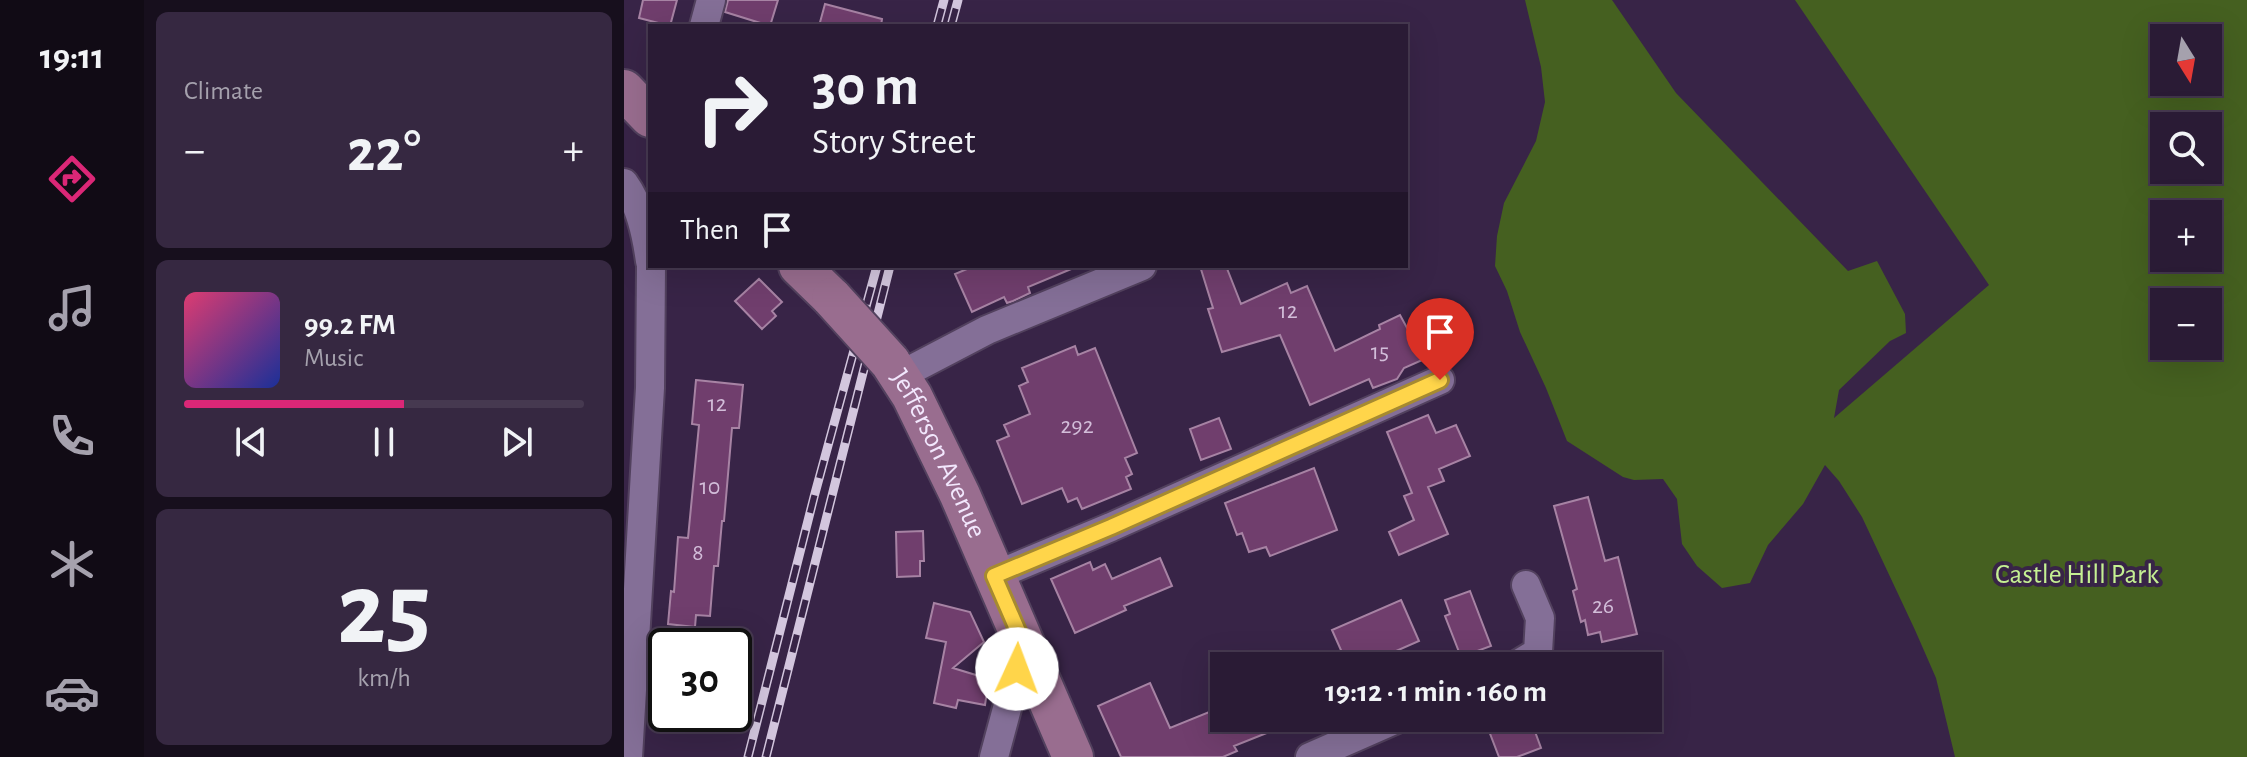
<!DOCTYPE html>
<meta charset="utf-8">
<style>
:root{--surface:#2a1b35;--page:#362841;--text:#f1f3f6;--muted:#a5a1ad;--line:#463950;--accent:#db2777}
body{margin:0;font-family:"Alegreya Sans",sans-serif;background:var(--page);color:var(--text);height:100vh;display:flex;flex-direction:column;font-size:30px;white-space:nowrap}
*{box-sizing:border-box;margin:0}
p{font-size:26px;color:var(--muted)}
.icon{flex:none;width:44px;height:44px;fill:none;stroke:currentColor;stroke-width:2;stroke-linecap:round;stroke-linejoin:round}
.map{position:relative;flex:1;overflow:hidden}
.drawer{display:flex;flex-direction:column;gap:12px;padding:12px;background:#170f1d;width:480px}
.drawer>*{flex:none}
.top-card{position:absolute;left:24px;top:24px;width:760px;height:244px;border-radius:0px;box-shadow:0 8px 32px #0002,0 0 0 2px var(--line);background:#2a1b35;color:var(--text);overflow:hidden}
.needle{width:52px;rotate:169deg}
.tools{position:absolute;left:1526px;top:24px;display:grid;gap:16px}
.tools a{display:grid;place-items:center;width:72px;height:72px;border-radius:0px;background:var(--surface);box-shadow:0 8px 32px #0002,0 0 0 2px var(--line);font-size:40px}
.speed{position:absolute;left:24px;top:628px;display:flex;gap:16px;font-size:40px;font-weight:700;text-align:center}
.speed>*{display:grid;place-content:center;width:104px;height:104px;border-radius:50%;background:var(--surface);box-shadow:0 8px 32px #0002,0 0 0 2px var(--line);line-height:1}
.speed .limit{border:4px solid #111;border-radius:12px;background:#fff;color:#111}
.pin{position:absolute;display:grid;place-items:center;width:68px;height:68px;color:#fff;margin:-82px -34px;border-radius:50% 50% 50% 0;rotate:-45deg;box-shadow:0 0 8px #0007}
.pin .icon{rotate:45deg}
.me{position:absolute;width:88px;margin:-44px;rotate:2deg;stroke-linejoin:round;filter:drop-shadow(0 0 6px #0008)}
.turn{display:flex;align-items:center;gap:28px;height:168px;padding:0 32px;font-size:36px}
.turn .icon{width:104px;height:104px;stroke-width:2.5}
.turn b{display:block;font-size:56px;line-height:68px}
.then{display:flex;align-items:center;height:76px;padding:0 32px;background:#0003;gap:16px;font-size:30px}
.big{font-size:60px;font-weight:600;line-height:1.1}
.drawer .widget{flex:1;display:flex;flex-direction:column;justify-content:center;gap:12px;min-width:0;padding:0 28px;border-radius:12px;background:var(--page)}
.drawer .dial{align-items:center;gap:0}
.dial b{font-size:104px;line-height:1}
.song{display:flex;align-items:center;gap:24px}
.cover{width:96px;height:96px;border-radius:12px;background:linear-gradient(135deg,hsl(340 70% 55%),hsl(230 70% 35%))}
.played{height:8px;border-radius:4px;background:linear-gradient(90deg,var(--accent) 55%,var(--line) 55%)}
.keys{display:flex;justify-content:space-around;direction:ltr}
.heat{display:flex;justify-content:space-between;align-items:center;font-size:44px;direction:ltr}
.trip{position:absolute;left:586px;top:652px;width:452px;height:80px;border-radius:0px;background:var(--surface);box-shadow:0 8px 32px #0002,0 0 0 2px var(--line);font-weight:600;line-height:80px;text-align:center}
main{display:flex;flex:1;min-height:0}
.dock{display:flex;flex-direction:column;width:144px;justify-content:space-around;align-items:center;background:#110b15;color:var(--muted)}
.dock .icon{width:56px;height:56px}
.dock .current{color:var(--accent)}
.dock b{font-size:36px;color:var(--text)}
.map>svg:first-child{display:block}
</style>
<main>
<nav class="dock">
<b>19:11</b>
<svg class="icon current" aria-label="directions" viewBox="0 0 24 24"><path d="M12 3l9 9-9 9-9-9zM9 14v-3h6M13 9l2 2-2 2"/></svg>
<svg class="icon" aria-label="music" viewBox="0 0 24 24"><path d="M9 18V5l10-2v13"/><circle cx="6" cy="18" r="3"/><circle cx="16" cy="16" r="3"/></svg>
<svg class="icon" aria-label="phone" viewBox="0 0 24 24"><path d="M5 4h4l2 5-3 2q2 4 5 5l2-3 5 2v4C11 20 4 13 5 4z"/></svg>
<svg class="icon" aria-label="climate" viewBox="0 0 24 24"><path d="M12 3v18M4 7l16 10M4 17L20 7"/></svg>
<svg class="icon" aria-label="car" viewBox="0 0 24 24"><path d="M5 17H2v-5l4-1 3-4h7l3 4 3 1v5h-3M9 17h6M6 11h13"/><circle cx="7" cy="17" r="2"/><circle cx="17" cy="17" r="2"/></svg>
</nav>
<section class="drawer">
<div class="widget"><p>Climate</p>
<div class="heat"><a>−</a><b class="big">22°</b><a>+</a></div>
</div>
<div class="widget">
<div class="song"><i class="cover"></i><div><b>99.2 FM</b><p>Music</p></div></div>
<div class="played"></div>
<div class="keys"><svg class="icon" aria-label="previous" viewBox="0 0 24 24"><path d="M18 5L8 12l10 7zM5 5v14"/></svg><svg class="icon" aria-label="pause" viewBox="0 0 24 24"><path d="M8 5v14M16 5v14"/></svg><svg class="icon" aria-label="next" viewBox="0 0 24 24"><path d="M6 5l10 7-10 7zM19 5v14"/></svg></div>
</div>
<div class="widget dial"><b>25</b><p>km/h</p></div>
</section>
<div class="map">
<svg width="1623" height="757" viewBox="0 0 1623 757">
<rect width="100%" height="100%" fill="#382447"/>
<!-- green -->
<path fill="#456020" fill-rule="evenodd" d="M901,0H988L1052,93L1224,271L1253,261L1281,314L1282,333L1266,341L1215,390L1210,418L1365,285L1171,0H1623V757H1331L1312,678L1291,630L1238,517L1215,481L1201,465L1179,504L1144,545L1126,583L1098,588L1073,566L1058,544L1053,499L1039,479L1010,480L999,477L943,441L922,388L896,332L883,291L871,266L873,236L880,203L912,141L921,102L917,67ZM1540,38H1584V82H1540ZM1540,126H1584V170H1540ZM1540,214H1584V258H1540ZM1540,302H1584V346H1540Z"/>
<!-- building -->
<path fill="#703e6d" stroke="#a783a4" stroke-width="2" d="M19,0H53L46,26L15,18Z
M104,0H154L146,26L101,12Z
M201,4L258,19L257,26H195Z
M350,266H452V267L404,287L406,293L389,301L383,303L380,297L348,312L331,274Z
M576,266H602L617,304L663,283L667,293L683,286L711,351L756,329L755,325L776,315L788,337L803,330L814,353L780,368L773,379L749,388L745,379L686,405L656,335L598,352L584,309L589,308Z
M135,279L158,302L148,311L152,316L138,329L111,301Z
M451,346L454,355L471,348L513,453L501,458L508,474L502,477L507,489L458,509L453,498L444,502L438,488L398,504L373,441L385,436L380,425L406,414L395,386L404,382L398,368Z
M72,380L119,385L115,428H108L100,521H98L94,566H90L86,616L72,615L71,627L44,624L47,591L50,592L54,537L64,538L75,425L68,424Z
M804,415L812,433L832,425L846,456L815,469L820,481L804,487L824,534L775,555L765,532L790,520L780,496L788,493L763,432Z
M595,418L607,449L577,460L566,429Z
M690,468L713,530L646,556L642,547L625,552L618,533L613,535L601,503Z
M964,497L981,561L994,557L1013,634L978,642L976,632L964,635L961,620L957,622L949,591L953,589L930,506Z
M299,531L300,561H296V576L273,577L272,532Z
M536,558L548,586L500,606L502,610L451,633L427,579L466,562L469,570L481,564L488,579Z
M846,591L867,646L837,657L821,616L826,614L821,600Z
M777,600L795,641L738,666H724L708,630Z
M310,603L346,612L360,642L329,668L365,679L361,705L334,700L332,708L310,703L322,642L302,638Z
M526,683L546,728L595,708L599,718L678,719L610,746L613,751L599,757H497L474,706Z
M860,718H906L917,748L893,757H875Z"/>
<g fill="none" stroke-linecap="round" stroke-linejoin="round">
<defs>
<path id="minor" d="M80,26L87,0
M0,183C16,205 22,233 26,261
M277,375L363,330L518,266
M370,576L487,527L816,380
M891,666L914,652L916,618L902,585
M4,757L26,388L27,266
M370,757L400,645
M686,757L775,718"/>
<g id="secondary">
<path d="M0,90L26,117"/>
<path d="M175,266L208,298"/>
<path id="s1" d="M266,362L288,396L336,495L449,757"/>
</g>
</defs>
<!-- minor casing -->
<use href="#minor" stroke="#52415e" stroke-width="32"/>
<!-- secondary casing -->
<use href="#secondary" stroke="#52415e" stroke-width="44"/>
<!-- minor -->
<use href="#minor" stroke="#846f97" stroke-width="28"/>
<!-- secondary -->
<use href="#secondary" stroke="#996d8f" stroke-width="40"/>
<defs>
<path id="rail" d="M313,26L320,0
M327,26L334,0
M124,757L190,497L253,266
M142,757L266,266"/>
</defs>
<!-- rail casing -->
<use href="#rail" stroke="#d3c6de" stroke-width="9"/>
<!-- rail -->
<use href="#rail" stroke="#382447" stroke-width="6" stroke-dasharray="18" stroke-linecap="butt"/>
<defs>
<path id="secondary-bridge" d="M208,298L266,362"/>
</defs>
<!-- secondary-bridge casing -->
<use href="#secondary-bridge" stroke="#52415e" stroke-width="44" stroke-linecap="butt"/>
<!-- secondary-bridge -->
<use href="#secondary-bridge" stroke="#996d8f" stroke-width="40"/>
</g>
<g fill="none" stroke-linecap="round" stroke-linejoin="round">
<defs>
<path id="route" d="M393,669L400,645L370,576L487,527L816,380"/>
</defs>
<!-- route casing -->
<use href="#route" stroke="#a68a30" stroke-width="20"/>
<!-- route -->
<use href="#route" stroke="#ffd54a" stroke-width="14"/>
</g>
<g text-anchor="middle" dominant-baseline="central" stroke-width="8" stroke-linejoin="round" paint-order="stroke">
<!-- number labels -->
<g font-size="24" fill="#d2bdd9">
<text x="664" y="311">12</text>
<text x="756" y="352">15</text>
<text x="93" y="404">12</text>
<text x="453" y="426">292</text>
<text x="86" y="487">10</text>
<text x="74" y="553">8</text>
<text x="979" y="606">26</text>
</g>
<!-- street labels -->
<g font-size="28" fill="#f2e7fd" stroke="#382447">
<text stroke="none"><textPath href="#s1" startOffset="104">Jefferson Avenue</textPath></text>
</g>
<!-- park labels -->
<g font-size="28" fill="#c5f093" stroke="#382447">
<text x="1453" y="575">Castle Hill Park</text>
</g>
</g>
</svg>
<div class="tools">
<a><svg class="needle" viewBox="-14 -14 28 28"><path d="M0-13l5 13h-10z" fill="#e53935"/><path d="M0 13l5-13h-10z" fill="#a5a1ad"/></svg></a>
<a><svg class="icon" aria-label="search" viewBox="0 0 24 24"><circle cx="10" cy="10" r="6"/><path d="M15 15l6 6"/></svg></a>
<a>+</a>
<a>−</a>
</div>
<div class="speed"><div class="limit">30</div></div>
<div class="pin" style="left:816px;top:380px;background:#d93025"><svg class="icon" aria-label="arrive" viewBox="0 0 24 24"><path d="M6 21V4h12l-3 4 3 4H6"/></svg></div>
<svg class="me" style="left:393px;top:669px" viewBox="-20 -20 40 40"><circle r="19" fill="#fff"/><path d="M0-13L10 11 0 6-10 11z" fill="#ffd54a"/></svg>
<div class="trip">19:12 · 1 min · 160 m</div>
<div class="top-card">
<div class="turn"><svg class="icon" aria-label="right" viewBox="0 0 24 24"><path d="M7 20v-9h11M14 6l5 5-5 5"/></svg><div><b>30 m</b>Story Street</div></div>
<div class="then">Then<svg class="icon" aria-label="arrive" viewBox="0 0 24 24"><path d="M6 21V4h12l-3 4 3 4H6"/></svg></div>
</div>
</div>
</main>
